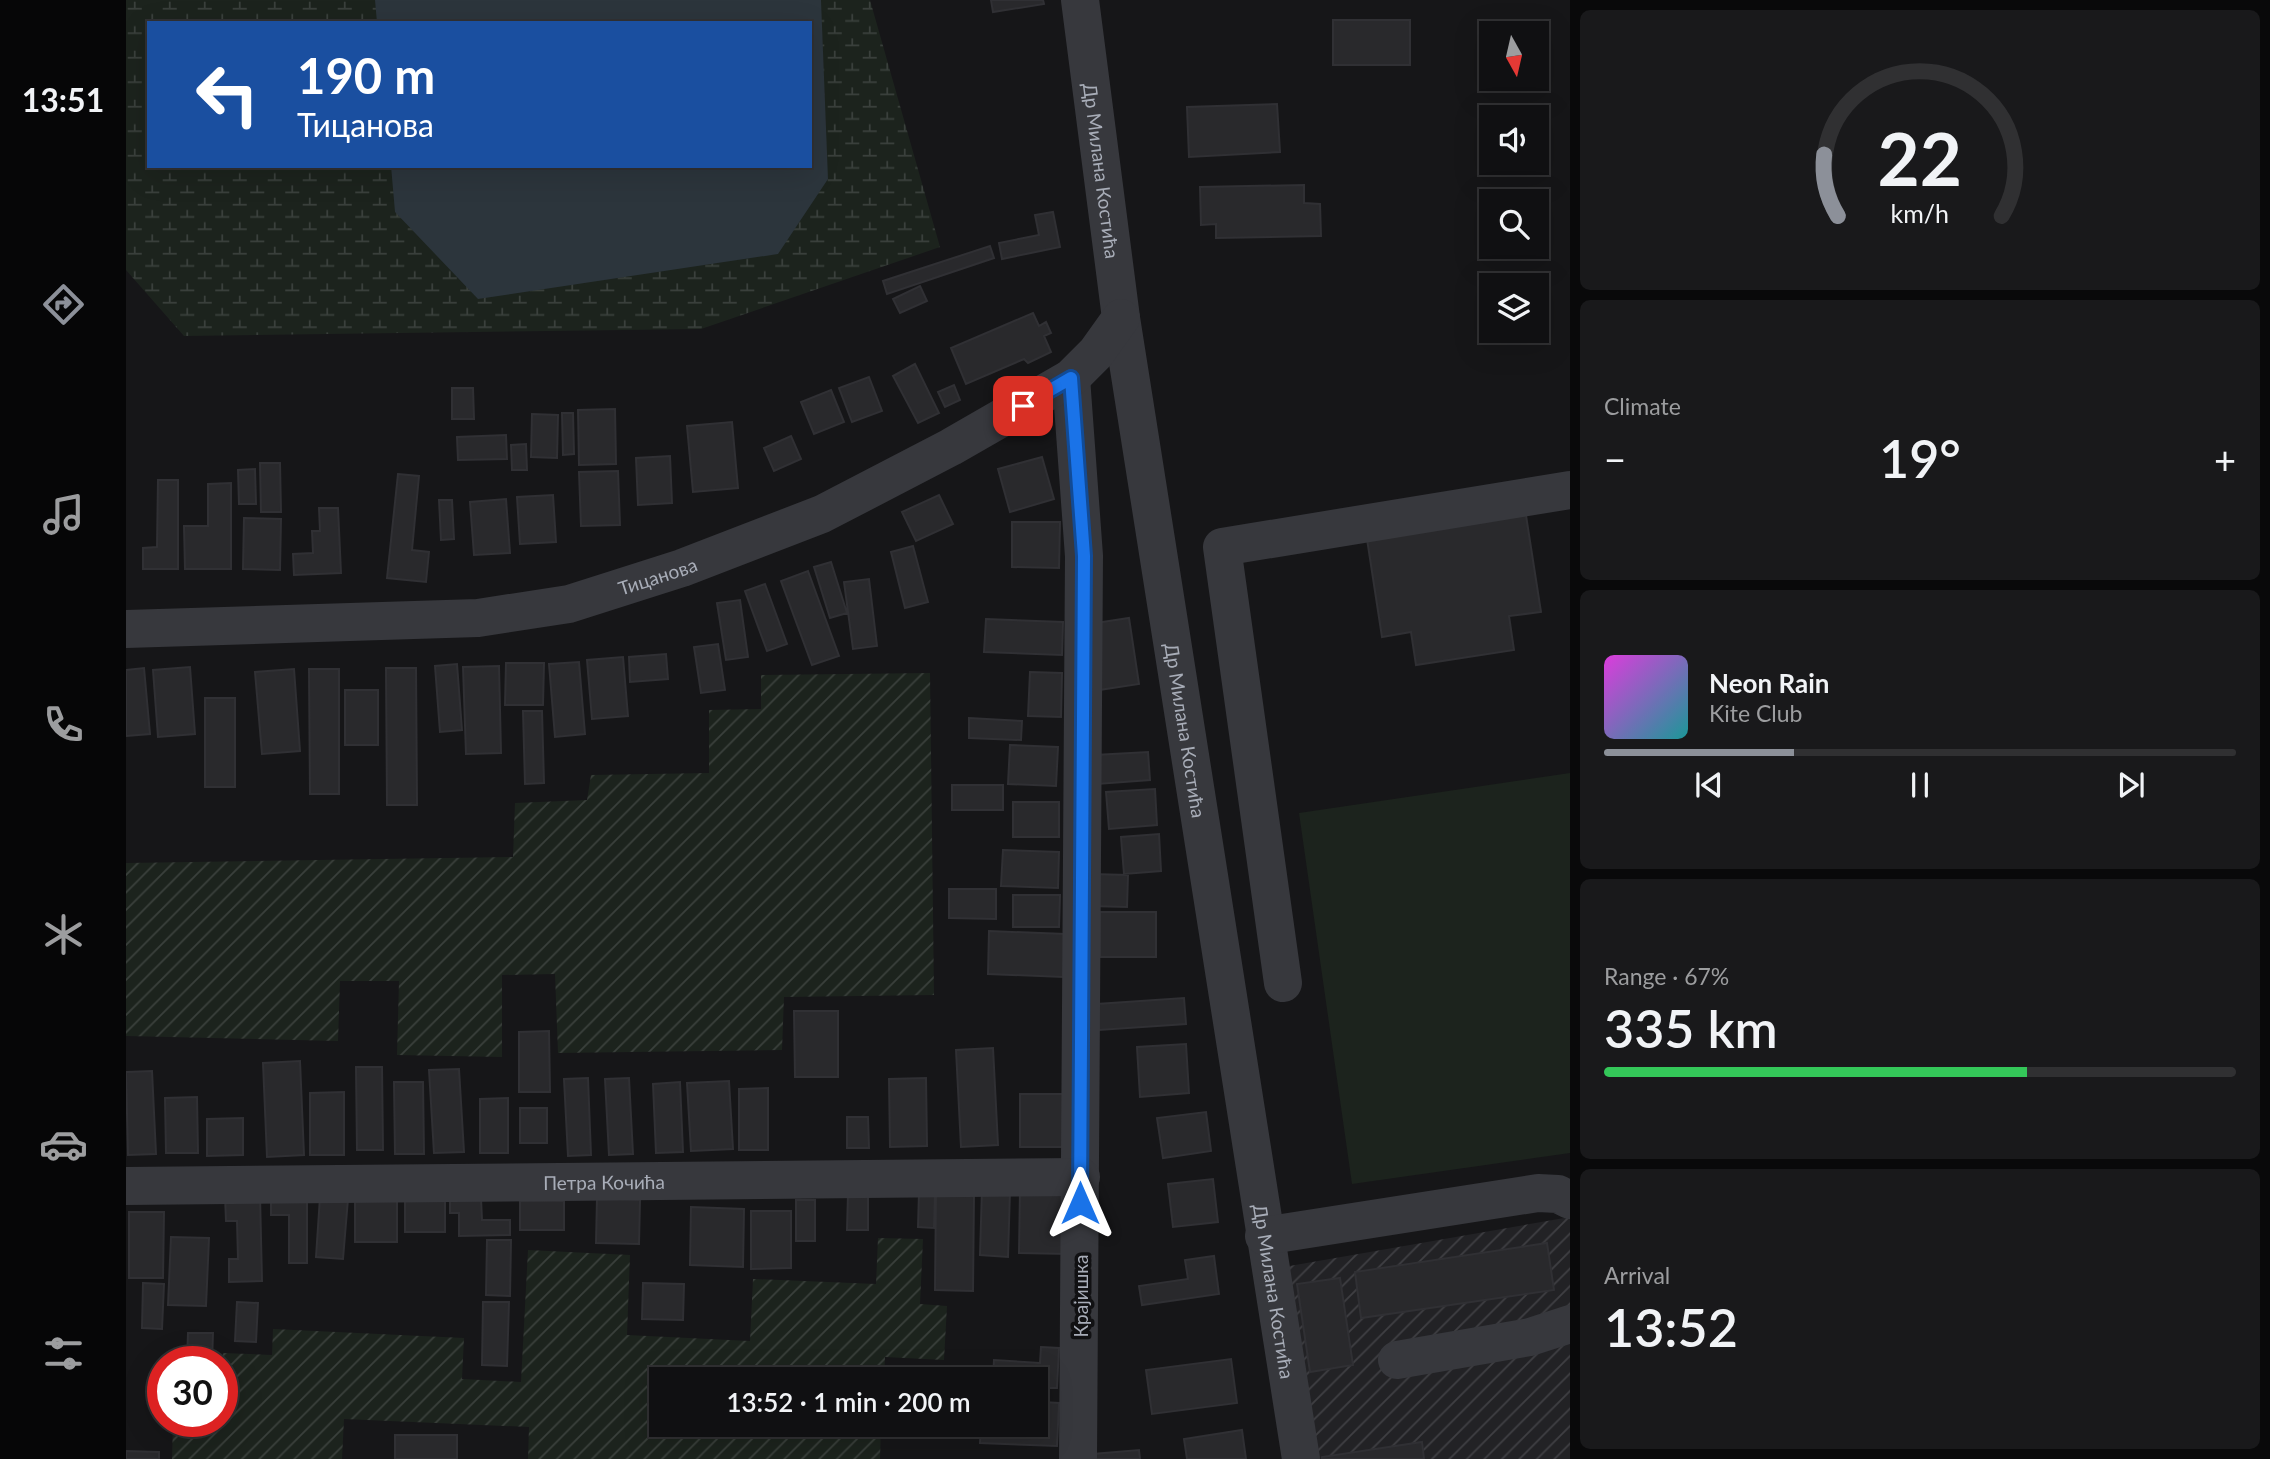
<!DOCTYPE html>
<meta charset="utf-8">
<style>
:root{--surface:#101012;--page:#19191b;--text:#f1f3f6;--muted:#9c9d9f;--line:#303032;--accent:#8c9099}
body{margin:0;font-family:Lato,sans-serif;background:var(--page);color:var(--text);height:100vh;display:flex;flex-direction:column;font-size:26px;white-space:nowrap}
*{box-sizing:border-box;margin:0}
p{font-size:23px;color:var(--muted)}
.icon{flex:none;width:38px;height:38px;fill:none;stroke:currentColor;stroke-width:2;stroke-linecap:round;stroke-linejoin:round}
.map{position:relative;flex:1;overflow:hidden}
.sheet{display:flex;flex-direction:column;gap:10px;padding:10px;background:#09090a;width:700px}
.sheet>*{flex:none}
.guide{position:absolute;left:21px;top:21px;width:665px;height:147px;border-radius:0px;box-shadow:0 7px 28px #0002,0 0 0 2px var(--line);background:#1a4fa0;color:#fff;overflow:hidden}
.needle{width:46px;rotate:172deg}
.tools{position:absolute;left:1353px;top:21px;display:grid;gap:14px}
.tools a{display:grid;place-items:center;width:70px;height:70px;border-radius:0px;background:var(--surface);box-shadow:0 7px 28px #0002,0 0 0 2px var(--line);font-size:35px}
.speed{position:absolute;left:21px;top:1346px;display:flex;gap:14px;font-size:35px;font-weight:700;text-align:center}
.speed>*{display:grid;place-content:center;width:91px;height:91px;border-radius:50%;background:var(--surface);box-shadow:0 7px 28px #0002,0 0 0 2px var(--line);line-height:1}
.speed .limit{border:10px solid #d22;background:#fff;color:#111}
.pin{position:absolute;display:grid;place-items:center;width:60px;height:60px;color:#fff;margin:-30px;border-radius:14px;box-shadow:0 4px 10px #0006}
.me{position:absolute;width:77px;margin:-38px;rotate:0deg;stroke-linejoin:round;filter:drop-shadow(0 0 5px #0008)}
.turn{display:flex;align-items:center;gap:24px;height:147px;padding:0 35px;font-size:32px}
.turn .icon{width:91px;height:91px;stroke-width:2.5}
.turn b{display:block;font-size:49px;line-height:60px}
.big{font-size:52px;font-weight:600;line-height:1.1}
.sheet .card{flex:1;display:flex;flex-direction:column;justify-content:center;gap:10px;min-width:0;padding:0 24px;border-radius:10px;background:var(--page)}
.sheet .dial{align-items:center;gap:0}
.dial svg{height:182px;overflow:visible;fill:none;stroke:var(--line);stroke-width:7;stroke-linecap:round;text-anchor:middle}
.dial text{fill:var(--text);stroke:none}
.song{display:flex;align-items:center;gap:21px}
.cover{width:84px;height:84px;border-radius:10px;background:linear-gradient(135deg,hsl(300 70% 55%),hsl(180 70% 35%))}
.played{height:7px;border-radius:4px;background:linear-gradient(90deg,var(--accent) 30%,var(--line) 30%)}
.keys{display:flex;justify-content:space-around;direction:ltr}
.heat{display:flex;justify-content:space-between;align-items:center;font-size:38px;direction:ltr}
.charge{height:10px;border-radius:5px;background:linear-gradient(90deg,#34c759 67%,var(--line) 0)}
.trip{position:absolute;left:523px;top:1367px;width:399px;height:70px;border-radius:0px;background:var(--surface);box-shadow:0 7px 28px #0002,0 0 0 2px var(--line);font-weight:600;line-height:70px;text-align:center}
main{display:flex;flex:1;min-height:0}
.dock{display:flex;flex-direction:column;width:126px;justify-content:space-around;align-items:center;background:#060607;color:var(--muted)}
.dock .icon{width:49px;height:49px}
.dock .on{color:var(--accent)}
.dock b{font-size:32px;color:var(--text)}
.map>svg:first-child{display:block}
</style>
<main>
<nav class="dock">
<b>13:51</b>
<svg class="icon on" aria-label="directions" viewBox="0 0 24 24"><path d="M12 3l9 9-9 9-9-9zM9 14v-3h6M13 9l2 2-2 2"/></svg>
<svg class="icon" aria-label="music" viewBox="0 0 24 24"><path d="M9 18V5l10-2v13"/><circle cx="6" cy="18" r="3"/><circle cx="16" cy="16" r="3"/></svg>
<svg class="icon" aria-label="phone" viewBox="0 0 24 24"><path d="M5 4h4l2 5-3 2q2 4 5 5l2-3 5 2v4C11 20 4 13 5 4z"/></svg>
<svg class="icon" aria-label="climate" viewBox="0 0 24 24"><path d="M12 3v18M4 7l16 10M4 17L20 7"/></svg>
<svg class="icon" aria-label="car" viewBox="0 0 24 24"><path d="M5 17H2v-5l4-1 3-4h7l3 4 3 1v5h-3M9 17h6M6 11h13"/><circle cx="7" cy="17" r="2"/><circle cx="17" cy="17" r="2"/></svg>
<svg class="icon" aria-label="filters" viewBox="0 0 24 24"><path d="M4 7h16M4 17h16"/><circle cx="9" cy="7" r="2"/><circle cx="15" cy="17" r="2"/></svg>
</nav>
<div class="map">
<svg width="1444" height="1459" viewBox="0 0 1444 1459">
<defs>
<pattern id="industrial-furrows" width="10" height="10" patternUnits="userSpaceOnUse" patternTransform="scale(1.75)"><rect width="10" height="10" fill="#222225"/><path d="M-1 1l2-2M0 10L10 0M9 11l2-2" fill="none" stroke="#3f3f43"/></pattern>
<pattern id="wetland-marsh" width="20" height="14" patternUnits="userSpaceOnUse" patternTransform="scale(1.75)"><rect width="20" height="14" fill="#1c231d"/><path d="M1 5h8M5 5V1M11 12h8M15 12V8" fill="none" stroke="#3a403c"/></pattern>
<pattern id="garden-furrows" width="10" height="10" patternUnits="userSpaceOnUse" patternTransform="scale(1.75)"><rect width="10" height="10" fill="#1c231d"/><path d="M-1 1l2-2M0 10L10 0M9 11l2-2" fill="none" stroke="#3a403c"/></pattern>
</defs>
<rect width="100%" height="100%" fill="#161618"/>
<!-- industrial -->
<path fill="url(#industrial-furrows)" d="M1444,1217V1459H1186L1152,1268Z"/>
<!-- wetland -->
<path fill="url(#wetland-marsh)" fill-rule="evenodd" d="M0,0H744L814,247L575,329L58,336L0,270ZM23,23H684V166H23Z"/>
<!-- park -->
<path fill="#1c231d" d="M1444,773V1153L1226,1184L1173,813Z"/>
<!-- garden -->
<path fill="url(#garden-furrows)" d="M804,673L808,995L658,997L656,1050L432,1053L429,974L376,975V1057L271,1055L273,981H214L212,1041L0,1036V863L387,857L389,803L461,800L465,775L583,773V710L635,709V675Z
M752,1238L797,1239L794,1304L821,1306L818,1360L759,1357L758,1379H536V1424L755,1425L754,1459H402L403,1427L218,1419L216,1459H46L47,1421H96L97,1353L146,1355L147,1329L338,1338L336,1379L395,1382L402,1250L504,1255L501,1335L624,1341L627,1279L750,1284Z"/>
<!-- water -->
<path fill="#2c353c" d="M249,0H695L702,179L652,254L352,299L269,212L265,166H684V23H251Z"/>
<!-- building -->
<path fill="#29292c" stroke="#303034" stroke-width="2" d="M865,0H917L918,4L867,12Z
M1207,20H1284V65H1207Z
M1151,104L1154,152L1063,157L1061,107Z
M1178,185V203L1194,204L1195,236L1090,238V224L1075,225L1074,187Z
M927,212L934,247L876,259L873,243L913,235L909,215Z
M864,246L868,258L761,294L757,281Z
M794,286L801,301L774,313L767,299Z
M907,313L913,326L920,322L925,333L918,336L925,352L902,363L898,359L840,384L825,348Z
M789,364L813,413L792,423L767,376Z
M743,377L756,411L726,422L713,388Z
M828,385L834,400L819,407L812,392Z
M326,388H347L348,419H326Z
M705,390L718,422L688,434L675,402Z
M489,409L490,464L453,465L452,410Z
M436,413H447L448,454L437,455Z
M406,414L432,415L431,458L405,457Z
M606,422L612,488L567,492L561,426Z
M380,435L381,459L332,460L331,437Z
M665,436L675,459L648,471L638,448Z
M400,444L401,470H386L385,445Z
M544,456L546,503L512,505L510,458Z
M916,457L928,499L884,512L872,469Z
M134,463H154L155,512H135Z
M129,469L130,504H113L112,470Z
M492,471L494,525L455,526L453,472Z
M272,474L293,476L286,550L303,552L300,582L261,578Z
M32,480H52V569H17V548L31,547Z
M105,483V569H59L58,526H82V484Z
M427,495L430,542L394,544L391,497Z
M813,495L827,524L790,541L776,512Z
M380,499L384,553L348,555L344,502Z
M313,500H326L328,539L315,540Z
M193,508H212L215,573L168,575L167,554L187,553L186,531H194Z
M1399,509L1415,612L1383,616L1388,650L1290,665L1285,632L1256,637L1241,539Z
M118,518L155,519L154,570L117,569Z
M886,522H934L933,568L886,567Z
M787,546L802,602L779,608L765,552Z
M705,562L721,613L704,618L688,567Z
M682,571L713,656L686,665L655,581Z
M743,579L751,646L727,649L718,582Z
M639,584L661,644L641,651L619,591Z
M614,600L622,657L600,660L591,603Z
M1003,618L1013,684L973,690L963,624Z
M860,619L937,622L936,655L858,652Z
M592,644L599,690L575,693L568,647Z
M540,654L542,679L504,682L503,657Z
M497,657L502,716L466,719L461,660Z
M453,662L459,734L429,737L423,664Z
M380,663H418L417,705H379Z
M331,664L336,730L314,732L309,666Z
M373,666L375,753L340,754L337,667Z
M64,667L69,734L32,737L27,670Z
M18,668L24,734L0,736V670Z
M260,668H290L291,805H261Z
M168,669L174,751L136,754L129,672Z
M183,669H213V794H184Z
M904,672L936,673L935,717L902,716Z
M219,690H252V745H219Z
M79,698H109V787H79Z
M397,711H416L418,783L399,784Z
M843,718L896,721L895,740L843,738Z
M884,745L932,747L930,786L882,784Z
M1022,752L1024,780L971,784L969,755Z
M826,785H877V810H826Z
M1029,789L1031,825L983,829L980,792Z
M887,802H933V837H887Z
M1033,834L1035,871L998,874L995,837Z
M877,850L933,852L932,888L875,886Z
M965,874L1002,875L1001,907L964,906Z
M823,889H870V919L823,918Z
M887,895H934L933,927H887Z
M974,912H1030V957H974Z
M863,931L939,934L937,977L862,974Z
M1058,998L1060,1024L973,1030L971,1004Z
M668,1011H712V1077H669Z
M423,1031L424,1092H393V1032Z
M1060,1044L1063,1093L1014,1097L1011,1047Z
M867,1048L872,1145L835,1147L830,1050Z
M174,1061L178,1155L141,1157L137,1063Z
M230,1067H256L257,1150H231Z
M333,1069L338,1152L308,1153L303,1070Z
M26,1071L30,1154L2,1155L0,1072Z
M462,1078L465,1155L442,1156L438,1079Z
M503,1078L507,1154L483,1155L479,1079Z
M800,1078L801,1146L764,1147L763,1079Z
M603,1081L607,1149L565,1151L561,1083Z
M268,1082H297L298,1154H269Z
M554,1082L557,1152L530,1153L527,1084Z
M642,1088V1150H613V1089Z
M218,1092V1155H184V1093Z
M894,1094H939V1147H894Z
M71,1097L72,1153H40L39,1098Z
M382,1098V1153H354V1099Z
M394,1108H421V1143H394Z
M1080,1112L1085,1151L1037,1158L1031,1118Z
M721,1117H742L743,1148H721Z
M117,1118V1155L81,1156V1119Z
M1087,1179L1092,1222L1047,1227L1042,1184Z
M856,1189L884,1190L882,1257L854,1255Z
M894,1190L944,1191L943,1254L893,1253Z
M793,1192L809,1193L808,1228L792,1227Z
M810,1193H848L847,1291L809,1290Z
M722,1194H742V1230H721Z
M134,1195L136,1281L103,1282V1259H112L111,1221H100L99,1196Z
M181,1197V1263H163V1215H145V1198Z
M194,1197L222,1199L217,1259L190,1257Z
M355,1198L356,1220H384V1235L333,1236V1213H324V1199Z
M471,1198L514,1200L513,1244L470,1243Z
M229,1200H271V1242H229Z
M670,1200H689V1241H670Z
M279,1201H319V1232H279Z
M394,1201H438V1230H394Z
M565,1207L618,1209L617,1267L564,1265Z
M625,1211H665V1268L625,1269Z
M3,1212H38L37,1278H3Z
M45,1237L83,1238L80,1306L42,1305Z
M361,1240H385L384,1296L360,1295Z
M1421,1243L1428,1290L1235,1318L1229,1272Z
M1088,1256L1093,1294L1016,1305L1013,1286L1062,1279L1059,1260Z
M1214,1278L1227,1365L1184,1372L1171,1284Z
M17,1283L38,1284L36,1329L16,1328Z
M517,1283L558,1284L557,1320L516,1319Z
M111,1302L132,1303L130,1342L109,1341Z
M357,1302H383L381,1366L356,1365Z
M62,1333H87L86,1362H61Z
M915,1347L933,1348L931,1388H910V1379H867L868,1360L914,1363Z
M1105,1359L1111,1403L1026,1414L1020,1370Z
M916,1402L933,1403L931,1446L854,1443L855,1424L915,1422Z
M1116,1430L1120,1459H1061L1058,1439Z
M269,1435H331V1459H269Z
M1296,1442L1298,1459H1196V1457Z
M1013,1450L1014,1459H967V1454Z
M0,1451L33,1452V1459H0Z"/>
<g fill="none" stroke-linecap="round" stroke-linejoin="round">
<!-- minor -->
<g stroke="#37383d" stroke-width="38">
<path id="s1" d="M954,0L995,318L1175,1459"/>
<path d="M945,378L958,556L952,1459"/>
<path id="s2" d="M0,629L352,618L443,604L556,568L696,514L825,447L945,378L970,353L995,318"/>
<path d="M1157,983L1096,547L1444,490"/>
<path id="s3" d="M0,1186L955,1177"/>
<path d="M1138,1236L1412,1193L1432,1194L1444,1200"/>
<path d="M1271,1360L1404,1337L1444,1324"/>
</g>
</g>
<g fill="none" stroke-linecap="round" stroke-linejoin="round">
<defs>
<path id="route" d="M897,406L945,378L958,556L954,1203"/>
</defs>
<!-- route casing -->
<use href="#route" stroke="#114b97" stroke-width="18"/>
<!-- route -->
<use href="#route" stroke="#1a73e8" stroke-width="12"/>
</g>
<g text-anchor="middle" dominant-baseline="central" stroke-width="7" stroke-linejoin="round" paint-order="stroke">
<!-- street labels -->
<g font-size="19" fill="#a8adb8" stroke="#111113">
<text stroke="none"><textPath href="#s1" startOffset="172">Др Милана Костића</textPath></text>
<text stroke="none"><textPath href="#s2" startOffset="537">Тицанова</textPath></text>
<text stroke="none"><textPath href="#s1" startOffset="738">Др Милана Костића</textPath></text>
<text stroke="none"><textPath href="#s3" startOffset="478">Петра Кочића</textPath></text>
<text stroke="none"><textPath href="#s1" startOffset="1306">Др Милана Костића</textPath></text>
<text transform="translate(954 1296) rotate(-90)">Крајишка</text>
</g>
</g>
</svg>
<div class="tools">
<a><svg class="needle" viewBox="-14 -14 28 28"><path d="M0-13l5 13h-10z" fill="#e53935"/><path d="M0 13l5-13h-10z" fill="#9c9d9f"/></svg></a>
<a><svg class="icon" aria-label="sound" viewBox="0 0 24 24"><path d="M4 9h4l5-4v14l-5-4H4zM17 9q2 3 0 6"/></svg></a>
<a><svg class="icon" aria-label="search" viewBox="0 0 24 24"><circle cx="10" cy="10" r="6"/><path d="M15 15l6 6"/></svg></a>
<a><svg class="icon" aria-label="layers" viewBox="0 0 24 24"><path d="M12 4l9 5-9 5-9-5zM3 14l9 5 9-5"/></svg></a>
</div>
<div class="speed"><div class="limit">30</div></div>
<div class="pin" style="left:897px;top:406px;background:#d93025"><svg class="icon" aria-label="arrive" viewBox="0 0 24 24"><path d="M6 21V4h12l-3 4 3 4H6"/></svg></div>
<svg class="me" style="left:954px;top:1203px" viewBox="-20 -20 40 40"><path d="M0-17L14 15 0 8-14 15z" fill="#1a73e8" stroke="#fff" stroke-width="4"/></svg>
<div class="trip">13:52 · 1 min · 200 m</div>
<div class="guide">
<div class="turn"><svg class="icon" aria-label="left" viewBox="0 0 24 24"><path d="M17 20v-9H6M10 6l-5 5 5 5"/></svg><div><b>190 m</b>Тицанова</div></div>
</div>
</div>
<section class="sheet">
<div class="card dial"><svg viewBox="0 0 100 80">
<path d="M14 69A42 42 0 1 1 86 69"/>
<path d="M14 69A42 42 0 0 1 8 42" stroke="#8c9099"/>
<text x="50" y="56" font-size="32" font-weight="700">22</text>
<text x="50" y="72" font-size="11">km/h</text>
</svg></div>
<div class="card"><p>Climate</p>
<div class="heat"><a>−</a><b class="big">19°</b><a>+</a></div>
</div>
<div class="card">
<div class="song"><i class="cover"></i><div><b>Neon Rain</b><p>Kite Club</p></div></div>
<div class="played"></div>
<div class="keys"><svg class="icon" aria-label="previous" viewBox="0 0 24 24"><path d="M18 5L8 12l10 7zM5 5v14"/></svg><svg class="icon" aria-label="pause" viewBox="0 0 24 24"><path d="M8 5v14M16 5v14"/></svg><svg class="icon" aria-label="next" viewBox="0 0 24 24"><path d="M6 5l10 7-10 7zM19 5v14"/></svg></div>
</div>
<div class="card"><p>Range · 67%</p><b class="big">335 km</b><div class="charge"></div></div>
<div class="card"><p>Arrival</p><b class="big">13:52</b></div>
</section>
</main>
